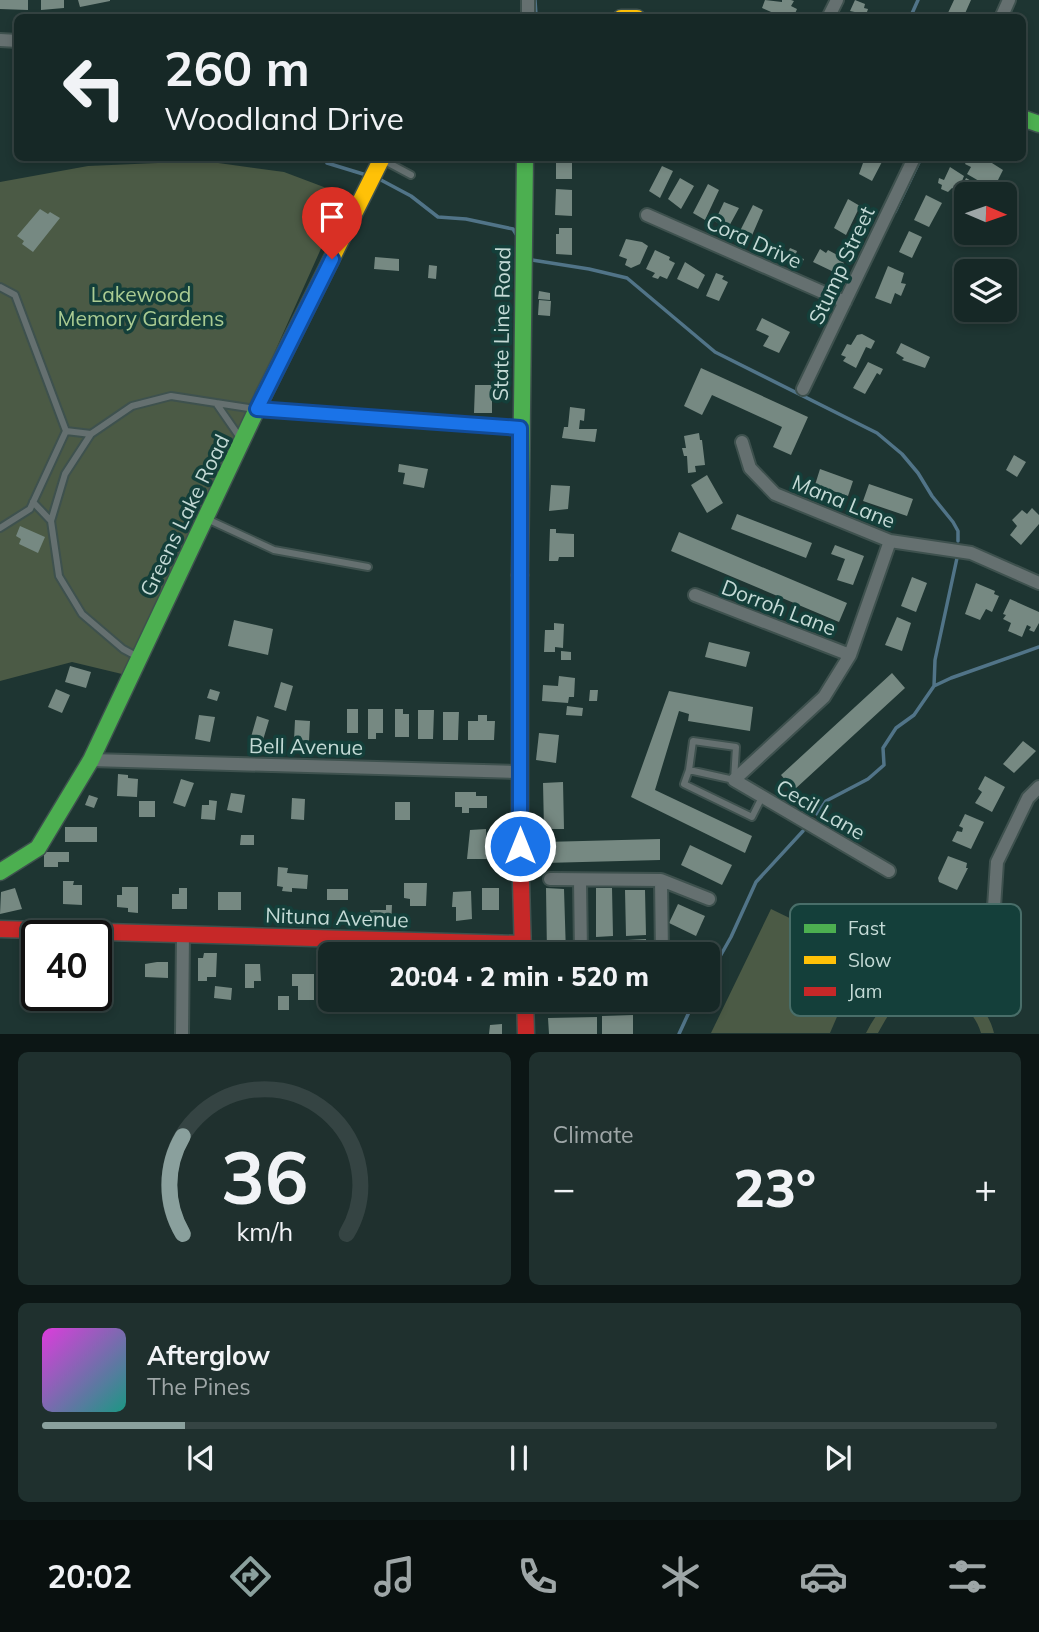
<!DOCTYPE html>
<meta charset="utf-8">
<style>
:root{--surface:#162826;--page:#1f302e;--text:#f1f3f6;--muted:#9ea6a7;--line:#354443;--accent:#8aa09d}
body{margin:0;font-family:Mulish,sans-serif;background:var(--page);color:var(--text);height:100vh;display:flex;flex-direction:column;font-size:26px;white-space:nowrap}
*{box-sizing:border-box;margin:0}
p{font-size:23px;color:var(--muted)}
.icon{flex:none;width:38px;height:38px;fill:none;stroke:currentColor;stroke-width:2;stroke-linecap:round;stroke-linejoin:round}
.map{position:relative;height:1034px;overflow:hidden}
.drawer{display:flex;flex-direction:column;gap:18px;padding:18px;background:#0c1615;flex:1}
.drawer>*{flex:none}
.banner{position:absolute;left:14px;top:14px;width:1012px;height:147px;border-radius:10px;box-shadow:0 4px 10px #0003,0 0 0 2px var(--line);background:#162826;color:var(--text);overflow:hidden}
.needle{width:46px;rotate:92deg}
.tools{position:absolute;left:954px;top:182px;display:grid;gap:14px}
.tools a{display:grid;place-items:center;width:63px;height:63px;border-radius:10px;background:var(--surface);box-shadow:0 4px 10px #0003,0 0 0 2px var(--line);font-size:35px}
.speed{position:absolute;left:21px;top:920px;display:flex;gap:14px;font-size:35px;font-weight:700;text-align:center}
.speed>*{display:grid;place-content:center;width:91px;height:91px;border-radius:50%;background:var(--surface);box-shadow:0 4px 10px #0003,0 0 0 2px var(--line);line-height:1}
.speed .limit{border:4px solid #111;border-radius:10px;background:#fff;color:#111}
.pin{position:absolute;display:grid;place-items:center;width:60px;height:60px;color:#fff;margin:-72px -30px;border-radius:50% 50% 50% 0;rotate:-45deg;box-shadow:0 0 7px #0007}
.pin .icon{rotate:45deg}
.me{position:absolute;width:77px;margin:-38px;rotate:0deg;stroke-linejoin:round;filter:drop-shadow(0 0 5px #0008)}
.turn{display:flex;align-items:center;gap:24px;height:147px;padding:0 35px;font-size:32px}
.turn .icon{width:91px;height:91px;stroke-width:2.5}
.turn b{display:block;font-size:49px;line-height:60px}
.big{font-size:52px;font-weight:800;line-height:1.1}
.drawer .tile{flex:1;display:flex;flex-direction:column;justify-content:center;gap:10px;min-width:0;padding:0 24px;border-radius:10px;background:var(--page)}
.drawer .dial{align-items:center;gap:0}
.dial svg{height:182px;overflow:visible;fill:none;stroke:var(--line);stroke-width:7;stroke-linecap:round;text-anchor:middle}
.dial text{fill:var(--text);stroke:none}
.song{display:flex;align-items:center;gap:21px}
.cover{width:84px;height:84px;border-radius:10px;background:linear-gradient(135deg,hsl(300 70% 55%),hsl(170 70% 35%))}
.played{height:7px;border-radius:4px;background:linear-gradient(90deg,var(--accent) 15%,var(--line) 15%)}
.keys{display:flex;justify-content:space-around;direction:ltr}
.heat{display:flex;justify-content:space-between;align-items:center;font-size:38px;direction:ltr}
.drawer .tiles{flex:1;display:grid;gap:18px;grid-template-columns:1fr 1fr}
.tile:last-child{grid-column:span 2}
.trip{position:absolute;left:318px;top:942px;width:402px;height:70px;border-radius:10px;background:var(--surface);box-shadow:0 4px 10px #0003,0 0 0 2px var(--line);font-weight:800;line-height:70px;text-align:center}
.tabs{display:flex;height:112px;justify-content:space-around;align-items:center;background:#09100f;color:var(--muted)}
.tabs .icon{width:49px;height:49px}
.tabs .active{color:var(--accent)}
.tabs b{font-size:32px;color:var(--text)}
.map>svg:first-child{display:block}
</style>
<div class="map">
<svg width="1039" height="1034" viewBox="0 0 1039 1034">
<rect width="100%" height="100%" fill="#1e3532"/>
<!-- green -->
<path fill="#4b5a45" d="M204,161L284,172L345,195L255,396L122,674L72,662L0,681V182L88,166Z
M771,909L864,954L830,1033H711Z
M927,984C958,984 986,1001 994,1033H981C971,998 927,980 897,1006C888,1013 884,1023 878,1033H866C880,1006 895,989 927,984Z"/>
<g fill="none" stroke-linecap="round" stroke-linejoin="round">
<!-- stream -->
<path stroke="#517488" stroke-width="3.5" d="M535,0L536,15
M910,18L918,0
M325,158L327,163L363,174
M381,180L411,196L438,217L466,219L513,229L516,234
M895,212L921,158
M531,257L532,260L589,269L627,278L715,352L877,433L902,454L918,473L932,496L953,522L958,531V541
M934,686L935,660L957,558
M817,814L826,801L868,779L884,765L883,748L896,728L914,715L934,686L951,678L1039,647
M709,976L731,937L756,882L803,831
M679,1034L695,999"/>
</g>
<!-- building -->
<path fill="#768982" d="M0,0H28V10L0,9Z
M41,0H64V8L41,10Z
M78,0H110V1L80,7Z
M765,0L782,2V0H791L794,1L791,6L797,9L793,18H785L762,8Z
M855,0L865,4L864,8L868,9L867,12L880,18H863L864,14L850,11Z
M954,0H971L963,18L947,15Z
M556,158H572V179H556Z
M862,158H884L872,181L859,174L863,163L860,162Z
M968,158L973,161L975,158H984L1003,170L992,192L977,184L979,181L967,174L971,167L965,164Z
M662,166L673,171L660,198L649,191Z
M950,167L964,176L958,191L952,188L948,192L941,189L942,185L938,183L939,178L944,180Z
M680,178L694,186L681,209L668,199Z
M966,178L975,183L974,187L977,188L974,194L966,196L959,193Z
M708,184L719,190L705,220L693,213Z
M556,189L572,190V216L555,215Z
M926,195L942,203L929,227L914,220Z
M848,199L860,206L846,235L834,228Z
M724,202L739,208L727,230L715,221Z
M753,205L763,210L750,240L738,235Z
M40,209L48,214L50,212L60,218L33,252L22,244L24,241L17,236Z
M559,228H572V255L556,254V234H559Z
M909,231L922,237L912,258L899,252Z
M626,239L642,242L648,246L640,264L631,268L625,265L627,259L619,256Z
M790,248L797,251L795,256L804,259L802,263L800,262L799,265L785,258Z
M820,249L826,253L828,250L841,257L839,260L844,263L838,274L813,262Z
M655,250L670,257L669,260L675,263L667,279L660,276L658,279L652,277L655,273L646,269Z
M375,257L399,259V271L374,269Z
M685,262L705,275L698,289L677,279Z
M429,265L437,266L436,279L428,278Z
M888,266L904,273L901,283L906,284L901,296L895,293L891,304L875,298Z
M716,273L724,276L722,279L728,282L719,301L706,296Z
M539,291L550,293V300L538,299Z
M539,300L551,301L550,316L538,315Z
M762,318L790,332L779,353L763,346L769,336L756,330Z
M862,334L875,341L871,349L866,347L856,368L843,361L846,357L841,355L847,344L851,345L857,335Z
M901,343L930,357L925,368L902,360L904,358L896,353Z
M868,362L883,369L880,375L877,373L865,394L853,388Z
M701,368L808,417L791,455L773,447L782,427L712,395L702,415L684,406Z
M475,385H492V413H474Z
M570,407L585,409L584,421L580,420L579,429H597L595,442L562,438L564,427H568Z
M699,433L700,440H702L705,465L695,466L696,472L688,473L687,456H684L682,448H686L684,436Z
M1014,455L1026,462L1017,477L1006,470Z
M399,464L428,469L424,488L403,484L405,473L398,472Z
M820,469L853,481L848,496L815,485Z
M707,475L723,503L707,513L691,485Z
M869,484L913,499L907,516L863,501Z
M551,485L570,486L568,509L549,511Z
M1032,508L1039,515V524L1021,545L1010,535L1017,526L1012,520L1022,510L1027,514Z
M737,514L812,543L806,558L731,529Z
M20,526L45,537L38,553L19,544L21,539L16,536Z
M550,529H556V533L574,534V557H559L558,561H549Z
M679,532L847,603L839,622L671,551Z
M835,545L864,556L853,585L837,580L845,559L831,554Z
M912,577L927,583L916,612L901,606Z
M976,583L995,591L994,594L999,596L992,612L986,609L980,620L965,614Z
M1010,599L1039,612V623L1034,632L1029,630L1031,627L1027,625L1022,637L1008,631L1011,623L1003,619L1006,615L1003,614Z
M897,617L911,623L902,651L885,645Z
M234,620L273,629L268,655L228,646Z
M554,623L564,624L563,648L555,647V652H544L545,630H554Z
M709,642L750,652L746,667L705,657Z
M561,651L571,652V660H561Z
M70,666L91,672L86,688L65,682Z
M892,673L905,688L794,790L781,775Z
M559,676L575,678L574,697H569L568,703L542,701L543,685L558,686Z
M281,682L293,686L286,711L274,707Z
M56,689L70,695L62,713L48,707Z
M210,689L220,692L217,701L207,698Z
M590,690H598L597,701H589Z
M669,691L753,707L750,731L688,721L689,714L679,711L655,790L752,836L745,853L631,797Z
M567,706L583,708L582,716L566,715Z
M347,709H358V733H347Z
M368,709H383V733H376V739H368Z
M395,709H403V714H409V737H395Z
M418,710H434L433,739H418Z
M443,712H459L458,740H443Z
M199,715L215,717L210,742L195,739Z
M478,715H487V721H495L494,740H468V721H478Z
M257,716L269,720L263,740L251,737Z
M295,720L310,721L309,741L294,740Z
M539,733L559,735L556,763L536,760Z
M1023,741L1036,751L1014,773L1003,764Z
M118,774L128,775V778L138,779L137,797L117,796Z
M985,776L1005,787L992,812L975,803L982,792L978,789Z
M181,779L194,783L185,807L173,803Z
M563,782L564,829H544L543,783Z
M455,792H476V796H487V808H469V813H462V807H455Z
M231,793L245,795L242,813L227,810Z
M89,795L98,798L94,808L85,805Z
M292,798L305,799L304,820L291,819Z
M209,800L217,801L215,820L201,819L202,805H209Z
M139,801H155V817H139Z
M395,802H410V820H395Z
M965,814L984,822L971,849L952,841L957,831L962,832L963,828L959,826Z
M65,827H97V842H65Z
M486,829L487,859H467L470,830Z
M241,835H254V845H240Z
M660,839V860L544,863V842Z
M690,845L732,865L722,885L681,865Z
M44,852H69V862H58V867H44Z
M948,856L967,863L966,868H968L957,890L939,882L938,878Z
M278,867L288,868L287,873L308,875L307,889L292,888V892L282,891L283,887L277,886Z
M63,881H74L73,885H82V905L63,904Z
M404,883H427L426,906H410V899L404,898Z
M122,887H138V913L128,912V908L117,907V895H122Z
M15,888L22,909L0,914L1,892Z
M179,888H187V909H172V894H179Z
M482,888H499V910H482Z
M546,888L564,889L566,954H547Z
M596,888H612L613,936L596,937Z
M327,889H348V900H327Z
M625,890H645L646,935L626,936Z
M471,891L472,919L456,921V907H452L453,892Z
M218,892H241V910H218Z
M678,904L705,916L696,936L669,923Z
M386,905H392L391,926H370V910H386Z
M646,939V954H627V940Z
M597,941H614V954H597Z
M204,953H217L216,977H207V981H198V958H203Z
M157,962H168V978L145,977V964Z
M245,964H260L261,981H254V988H245Z
M292,974H314V1000H298V986H292Z
M215,986L232,988L231,1000L214,998Z
M278,996H289V1010H278Z
M481,999H502L501,1009L480,1008Z
M633,1015V1034H602V1016Z
M597,1017V1034H549L548,1018Z
M502,1024V1034H489L490,1025Z"/>
<g fill="none" stroke-linecap="round" stroke-linejoin="round">
<defs>
<path id="lane" d="M383,160L411,175
M0,287L15,295L66,431L30,509L0,528
M216,403L255,409
M66,431L91,434L132,406L171,396L216,403L241,439
M33,502L51,521L59,576L82,614L123,649L138,657
M207,519L274,550L368,567
M51,521L65,474L91,434
M689,770L734,780L736,747L693,741L689,770L684,784L752,817L762,797"/>
<path id="street" d="M528,18V0
M828,18L837,0
M1001,18L1009,0
M0,40L18,41
M647,215L845,302
M803,389L914,158
M257,409L520,428
M742,442L750,468L775,494L890,541L971,553L1039,583
M695,595L850,655
M91,760L519,772
M889,871L734,780L824,697L850,655L890,541
M550,879L661,880L709,899
M580,880L581,954
M661,880L662,954
M994,907L997,862L1028,798L1039,787
M582,999V1001L609,999
M525,1004L582,1001
M182,1034L183,933"/>
<path id="fast" d="M1022,118L1039,124
M520,575L525,158
M0,872L38,848L91,760L264,394"/>
<path id="slow" d="M621,18H637
M264,394L382,158"/>
<path id="jam" d="M520,575V846L523,954
M0,929L522,944
M525,999L526,1034"/>
</defs>
<!-- lane casing -->
<use href="#lane" stroke="#3e514e" stroke-width="10"/>
<!-- street casing -->
<use href="#street" stroke="#3e514e" stroke-width="16"/>
<!-- fast casing -->
<use href="#fast" stroke="#3e514e" stroke-width="19"/>
<!-- slow casing -->
<use href="#slow" stroke="#3e514e" stroke-width="19"/>
<!-- jam casing -->
<use href="#jam" stroke="#3e514e" stroke-width="19"/>
<!-- lane -->
<use href="#lane" stroke="#657070" stroke-width="6"/>
<!-- street -->
<use href="#street" stroke="#657070" stroke-width="12"/>
<!-- fast -->
<use href="#fast" stroke="#4caf50" stroke-width="16"/>
<!-- slow -->
<use href="#slow" stroke="#ffc107" stroke-width="16"/>
<!-- jam -->
<use href="#jam" stroke="#c62828" stroke-width="16"/>
</g>
<g fill="none" stroke-linecap="round" stroke-linejoin="round">
<defs>
<path id="route" d="M332,259L257,409L520,428V846"/>
</defs>
<!-- route casing -->
<use href="#route" stroke="#114b97" stroke-width="18"/>
<!-- route -->
<use href="#route" stroke="#1a73e8" stroke-width="12"/>
</g>
<g text-anchor="middle" dominant-baseline="central" stroke-width="7" stroke-linejoin="round" paint-order="stroke">
<!-- street labels -->
<g font-size="21" fill="#c4dad6" stroke="#143f3a">
<text transform="translate(754 241) rotate(24)">Cora Drive</text>
<text transform="translate(841 265) rotate(-65)">Stump Street</text>
<text transform="translate(501 324) rotate(-89)">State Line Road</text>
<text transform="translate(844 501) rotate(22)">Mana Lane</text>
<text transform="translate(184 515) rotate(-64)">Greens Lake Road</text>
<text transform="translate(779 607) rotate(21)">Dorroh Lane</text>
<text transform="translate(306 746) rotate(1)">Bell Avenue</text>
<text transform="translate(821 809) rotate(30)">Cecil Lane</text>
<text transform="translate(337 917) rotate(2)">Nituna Avenue</text>
</g>
<!-- park labels -->
<g font-size="21" fill="#aacb92" stroke="#143f3a">
<text x="141" y="294">Lakewood<tspan x="141" dy="24">Memory Gardens</tspan></text>
</g>
</g>
<!-- legend -->
<rect x="790" y="904" width="231" height="112" rx="10" fill="#143f3a" stroke="#496e69" stroke-width="2"/>
<rect x="804" y="924" width="32" height="9" fill="#4caf50"/>
<rect x="804" y="956" width="32" height="8" fill="#ffc107"/>
<rect x="804" y="987" width="32" height="9" fill="#c62828"/>
<g font-size="19" fill="#c4dad6">
<text x="848" y="935">Fast</text>
<text x="848" y="967">Slow</text>
<text x="848" y="998">Jam</text>
</g>
</svg>
<div class="tools">
<a><svg class="needle" viewBox="-14 -14 28 28"><path d="M0-13l5 13h-10z" fill="#e53935"/><path d="M0 13l5-13h-10z" fill="#9ea6a7"/></svg></a>
<a><svg class="icon" aria-label="layers" viewBox="0 0 24 24"><path d="M12 4l9 5-9 5-9-5zM3 14l9 5 9-5"/></svg></a>
</div>
<div class="speed"><div class="limit">40</div></div>
<div class="pin" style="left:332px;top:259px;background:#d93025"><svg class="icon" aria-label="arrive" viewBox="0 0 24 24"><path d="M6 21V4h12l-3 4 3 4H6"/></svg></div>
<svg class="me" style="left:520px;top:846px" viewBox="-20 -20 40 40"><circle r="17" fill="#1a73e8" stroke="#fff" stroke-width="3"/><path d="M0-11L8 9 0 5-8 9z" fill="#fff"/></svg>
<div class="trip">20:04 · 2 min · 520 m</div>
<div class="banner">
<div class="turn"><svg class="icon" aria-label="left" viewBox="0 0 24 24"><path d="M17 20v-9H6M10 6l-5 5 5 5"/></svg><div><b>260 m</b>Woodland Drive</div></div>
</div>
</div>
<section class="drawer">
<div class="tiles">
<div class="tile dial"><svg viewBox="0 0 100 80">
<path d="M14 69A42 42 0 1 1 86 69"/>
<path d="M14 69A42 42 0 0 1 14 26" stroke="#8aa09d"/>
<text x="50" y="56" font-size="32" font-weight="700">36</text>
<text x="50" y="72" font-size="11">km/h</text>
</svg></div>
<div class="tile"><p>Climate</p>
<div class="heat"><a>−</a><b class="big">23°</b><a>+</a></div>
</div>
<div class="tile">
<div class="song"><i class="cover"></i><div><b>Afterglow</b><p>The Pines</p></div></div>
<div class="played"></div>
<div class="keys"><svg class="icon" aria-label="previous" viewBox="0 0 24 24"><path d="M18 5L8 12l10 7zM5 5v14"/></svg><svg class="icon" aria-label="pause" viewBox="0 0 24 24"><path d="M8 5v14M16 5v14"/></svg><svg class="icon" aria-label="next" viewBox="0 0 24 24"><path d="M6 5l10 7-10 7zM19 5v14"/></svg></div>
</div>
</div>
</section>
<nav class="tabs">
<b>20:02</b>
<svg class="icon active" aria-label="directions" viewBox="0 0 24 24"><path d="M12 3l9 9-9 9-9-9zM9 14v-3h6M13 9l2 2-2 2"/></svg>
<svg class="icon" aria-label="music" viewBox="0 0 24 24"><path d="M9 18V5l10-2v13"/><circle cx="6" cy="18" r="3"/><circle cx="16" cy="16" r="3"/></svg>
<svg class="icon" aria-label="phone" viewBox="0 0 24 24"><path d="M5 4h4l2 5-3 2q2 4 5 5l2-3 5 2v4C11 20 4 13 5 4z"/></svg>
<svg class="icon" aria-label="climate" viewBox="0 0 24 24"><path d="M12 3v18M4 7l16 10M4 17L20 7"/></svg>
<svg class="icon" aria-label="car" viewBox="0 0 24 24"><path d="M5 17H2v-5l4-1 3-4h7l3 4 3 1v5h-3M9 17h6M6 11h13"/><circle cx="7" cy="17" r="2"/><circle cx="17" cy="17" r="2"/></svg>
<svg class="icon" aria-label="filters" viewBox="0 0 24 24"><path d="M4 7h16M4 17h16"/><circle cx="9" cy="7" r="2"/><circle cx="15" cy="17" r="2"/></svg>
</nav>
